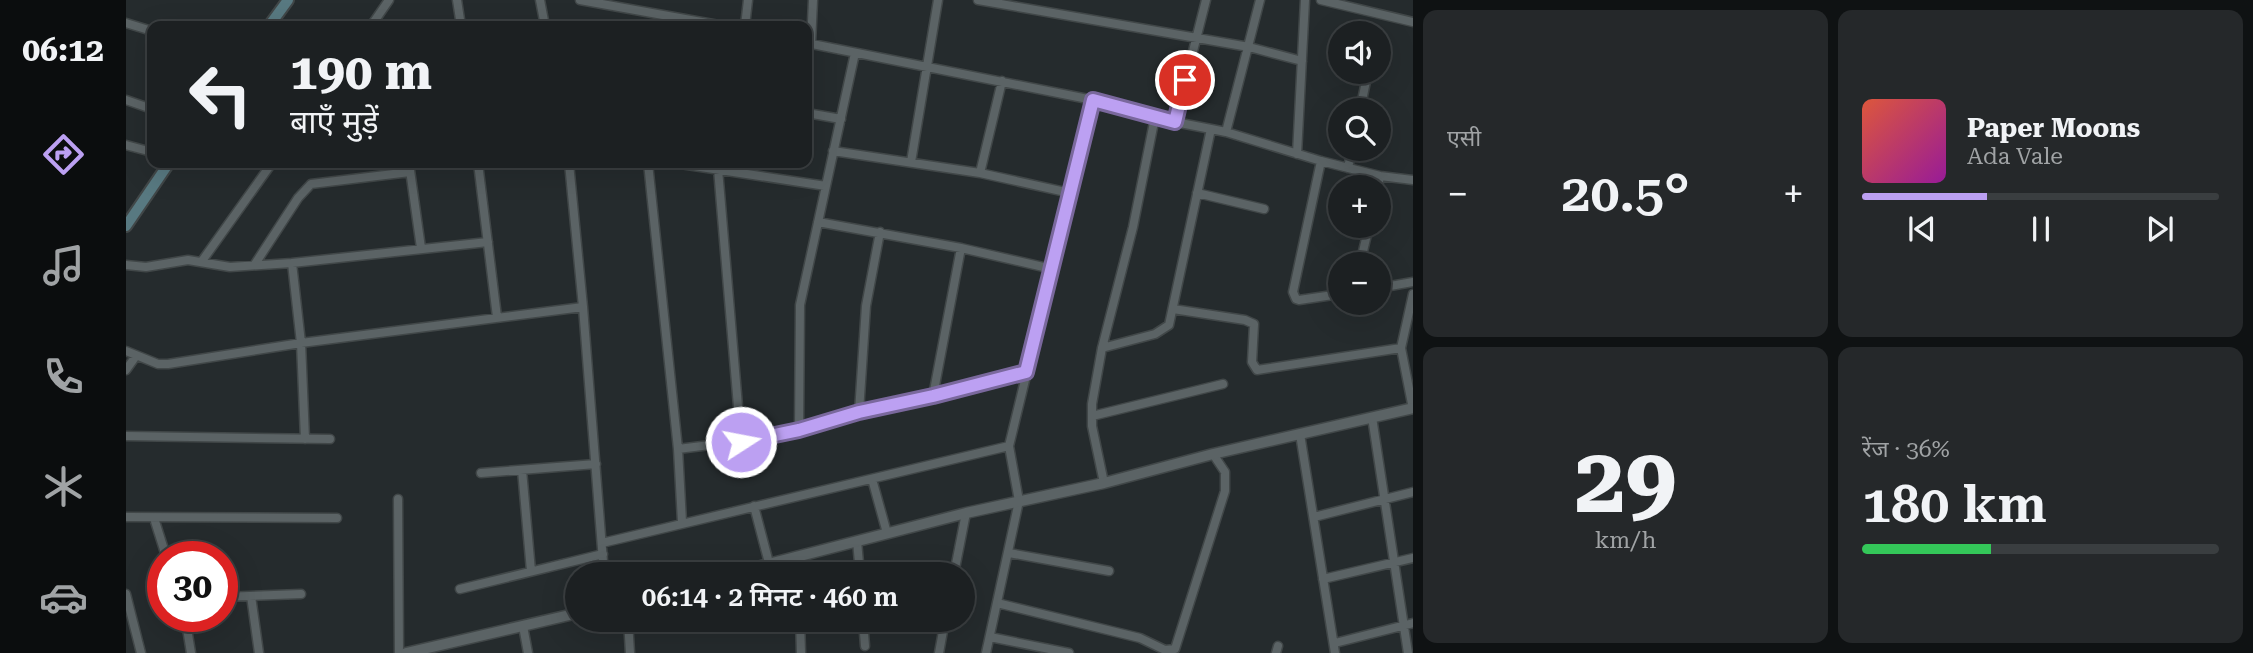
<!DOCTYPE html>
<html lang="hi">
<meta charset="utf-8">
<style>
:root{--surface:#1c2022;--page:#25282a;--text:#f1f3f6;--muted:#a0a3a5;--line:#3a3e40;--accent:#bca0f2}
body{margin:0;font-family:"Roboto Serif","Noto Sans Devanagari",serif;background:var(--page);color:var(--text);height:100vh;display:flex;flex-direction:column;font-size:26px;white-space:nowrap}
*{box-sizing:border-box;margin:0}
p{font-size:23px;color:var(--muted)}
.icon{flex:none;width:38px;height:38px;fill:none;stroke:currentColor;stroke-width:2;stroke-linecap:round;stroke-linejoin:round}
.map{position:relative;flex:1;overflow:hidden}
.drawer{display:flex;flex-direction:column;gap:10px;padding:10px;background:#0f1213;width:840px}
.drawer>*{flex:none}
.top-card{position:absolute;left:21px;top:21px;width:665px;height:147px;border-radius:14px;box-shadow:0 7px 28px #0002,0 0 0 2px var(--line);background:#1c2022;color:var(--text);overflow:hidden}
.tools{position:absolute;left:1202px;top:21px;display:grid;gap:14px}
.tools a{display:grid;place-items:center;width:63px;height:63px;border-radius:50%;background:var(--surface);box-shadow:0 7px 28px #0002,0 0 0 2px var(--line);font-size:35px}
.speed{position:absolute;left:21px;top:541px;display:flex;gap:14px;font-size:35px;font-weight:700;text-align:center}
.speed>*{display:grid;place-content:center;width:91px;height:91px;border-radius:50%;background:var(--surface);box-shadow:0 7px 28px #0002,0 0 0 2px var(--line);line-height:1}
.speed .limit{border:10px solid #d22;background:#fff;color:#111}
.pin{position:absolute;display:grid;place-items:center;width:60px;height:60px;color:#fff;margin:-30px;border:4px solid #fff;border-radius:50%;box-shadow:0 2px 7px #0007}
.me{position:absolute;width:77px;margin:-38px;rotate:79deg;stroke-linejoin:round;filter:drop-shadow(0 0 5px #0008)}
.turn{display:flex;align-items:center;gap:24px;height:147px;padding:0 28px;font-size:32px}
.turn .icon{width:91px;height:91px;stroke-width:2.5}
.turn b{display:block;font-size:49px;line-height:60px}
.big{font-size:52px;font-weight:600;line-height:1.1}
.drawer .card{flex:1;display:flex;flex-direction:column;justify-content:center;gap:10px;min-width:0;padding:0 24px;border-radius:14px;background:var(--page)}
.drawer .dial{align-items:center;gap:0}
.dial b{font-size:91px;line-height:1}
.song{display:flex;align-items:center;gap:21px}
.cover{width:84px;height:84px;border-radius:10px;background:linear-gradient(135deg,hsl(10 70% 55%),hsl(300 70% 35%))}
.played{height:7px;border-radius:4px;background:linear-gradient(90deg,var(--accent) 35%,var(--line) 35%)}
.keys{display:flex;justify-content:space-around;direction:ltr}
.heat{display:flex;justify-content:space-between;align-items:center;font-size:38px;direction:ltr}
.charge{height:10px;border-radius:5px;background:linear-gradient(90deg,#34c759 36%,var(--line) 0)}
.drawer .tiles{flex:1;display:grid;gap:10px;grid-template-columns:repeat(2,1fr)}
.trip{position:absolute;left:439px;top:562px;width:410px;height:70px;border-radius:35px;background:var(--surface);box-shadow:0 7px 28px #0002,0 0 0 2px var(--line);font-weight:600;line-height:70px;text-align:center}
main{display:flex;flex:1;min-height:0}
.dock{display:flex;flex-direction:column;width:126px;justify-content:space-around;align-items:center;background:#0b0d0e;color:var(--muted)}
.dock .icon{width:49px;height:49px}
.dock .selected{color:var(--accent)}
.dock b{font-size:32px;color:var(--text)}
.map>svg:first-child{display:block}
</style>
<main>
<nav class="dock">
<b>06:12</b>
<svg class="icon selected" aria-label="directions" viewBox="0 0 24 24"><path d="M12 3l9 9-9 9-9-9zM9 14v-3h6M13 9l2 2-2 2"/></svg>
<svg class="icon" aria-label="music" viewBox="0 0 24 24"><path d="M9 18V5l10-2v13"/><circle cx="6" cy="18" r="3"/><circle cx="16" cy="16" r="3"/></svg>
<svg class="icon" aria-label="phone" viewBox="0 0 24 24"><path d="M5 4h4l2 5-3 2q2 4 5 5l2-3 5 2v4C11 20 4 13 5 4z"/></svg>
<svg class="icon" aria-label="climate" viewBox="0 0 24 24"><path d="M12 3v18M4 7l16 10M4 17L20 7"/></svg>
<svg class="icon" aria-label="car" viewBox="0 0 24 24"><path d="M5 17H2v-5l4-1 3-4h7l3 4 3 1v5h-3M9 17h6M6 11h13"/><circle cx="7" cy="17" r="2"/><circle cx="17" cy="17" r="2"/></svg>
</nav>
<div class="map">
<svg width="1287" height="653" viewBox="0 0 1287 653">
<rect width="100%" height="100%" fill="#252b2d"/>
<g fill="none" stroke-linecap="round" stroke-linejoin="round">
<defs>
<path id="minor" d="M331,0L335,26
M414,0L419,26
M454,0L598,26
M852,0L1123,47L1176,61
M1195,0L1287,22
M0,23L26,31
M245,26L263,0
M619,26L622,0
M681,43L967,100
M685,44L687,0
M0,100L26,109
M1234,110L1242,72
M681,113L715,119
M1049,122L1085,129
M1100,132L1195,161L1254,176L1287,180
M0,145L26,152
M707,151L854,173L944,193
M1171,154L1179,0
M1195,161L1167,292L1170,299L1173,300L1214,294
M785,162L812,0
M283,163L295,248
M352,163L371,317
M443,163L457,307L478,574
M522,163L552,449L556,522
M548,163L700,186
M1222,168L1226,149
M592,169L615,442
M854,173L876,81
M1252,187L1254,176
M1071,193L1138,209
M692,222L835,248L926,269
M76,261L146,163
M166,263L175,343L179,439
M129,264L172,198L185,184L284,172
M1234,264L1243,226
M0,265L20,267L62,260L104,267L166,263L362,242
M1253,288L1287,282
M1047,309L1119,320L1128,324L1126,362L1131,370L1275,348
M976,348L1029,334L1043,325L1085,129L1100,132L1134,0
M0,351L32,364H42L175,343L457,307
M0,370L10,356
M807,396L835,248
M1287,409L1275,348L1287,294
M733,412L740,306L754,232
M966,416L1097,384
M1246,417L1282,653
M673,430L674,305L729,53
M1174,434L1209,653
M0,436L204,439
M552,449L640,438L733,412L807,396L900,371
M396,470L405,571
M355,473L470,464
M746,479L761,533
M978,483L966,426V404L976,348L1007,227L1029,117
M272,499L273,653
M628,506L643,563
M0,517L211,518
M1188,517L1287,492
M28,518L40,556
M731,541L734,574
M476,543L883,446
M883,553L983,571
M671,556L672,574
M828,574L840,513
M1197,579L1287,558
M334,589L477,554
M0,594L15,653
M125,596L133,653
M96,597L175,594
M871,603L1014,638L1039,650L1049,649L1099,491V472L1087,454
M59,616L65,653
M502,620L504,653
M674,620L675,653
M737,620L739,646
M397,626L402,653
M864,637L943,653
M1209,643L1287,623
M813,653L819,620
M860,653L893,501L883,446L967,100L1049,122L1080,0
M1150,653L1152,646"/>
<path id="tertiary" d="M604,574L840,513L978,483L1087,454L1287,408
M280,653L452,613"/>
<path id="secondary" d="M143,26L162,0
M0,226L43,163"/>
</defs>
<!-- minor casing -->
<use href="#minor" stroke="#414748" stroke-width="11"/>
<!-- tertiary casing -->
<use href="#tertiary" stroke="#414748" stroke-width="13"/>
<!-- secondary casing -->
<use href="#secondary" stroke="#414748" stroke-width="14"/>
<!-- minor -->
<use href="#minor" stroke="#5b6365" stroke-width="8"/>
<!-- tertiary -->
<use href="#tertiary" stroke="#5b6365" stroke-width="10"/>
<!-- secondary -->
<use href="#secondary" stroke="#587981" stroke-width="10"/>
</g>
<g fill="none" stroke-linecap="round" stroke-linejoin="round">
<defs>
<path id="route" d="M615,442L673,430L733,412L807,396L900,372L967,100L1049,122L1059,80"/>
</defs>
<!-- route casing -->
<use href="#route" stroke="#7a689d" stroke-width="18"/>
<!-- route -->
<use href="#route" stroke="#bca0f2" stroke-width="12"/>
</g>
</svg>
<div class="tools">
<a><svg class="icon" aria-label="sound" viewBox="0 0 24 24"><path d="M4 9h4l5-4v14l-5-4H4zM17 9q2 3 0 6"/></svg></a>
<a><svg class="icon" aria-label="search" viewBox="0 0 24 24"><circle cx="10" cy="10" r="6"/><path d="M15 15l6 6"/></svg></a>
<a>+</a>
<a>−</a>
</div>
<div class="speed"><div class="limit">30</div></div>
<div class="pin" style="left:1059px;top:80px;background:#d93025"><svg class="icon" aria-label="arrive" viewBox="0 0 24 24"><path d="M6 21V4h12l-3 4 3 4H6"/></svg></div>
<svg class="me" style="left:615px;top:442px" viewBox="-20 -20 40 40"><circle r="17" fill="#bca0f2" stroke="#fff" stroke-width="3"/><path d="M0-11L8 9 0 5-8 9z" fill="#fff"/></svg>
<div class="trip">06:14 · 2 मिनट · 460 m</div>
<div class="top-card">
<div class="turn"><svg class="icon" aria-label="left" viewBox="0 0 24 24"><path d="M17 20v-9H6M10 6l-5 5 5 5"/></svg><div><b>190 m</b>बाएँ मुड़ें</div></div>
</div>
</div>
<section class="drawer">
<div class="tiles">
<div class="card"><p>एसी</p>
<div class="heat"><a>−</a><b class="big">20.5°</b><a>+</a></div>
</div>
<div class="card">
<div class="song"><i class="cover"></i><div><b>Paper Moons</b><p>Ada Vale</p></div></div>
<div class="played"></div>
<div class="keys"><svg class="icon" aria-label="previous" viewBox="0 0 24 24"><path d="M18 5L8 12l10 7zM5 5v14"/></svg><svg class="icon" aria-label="pause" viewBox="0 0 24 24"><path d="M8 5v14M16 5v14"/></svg><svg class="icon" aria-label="next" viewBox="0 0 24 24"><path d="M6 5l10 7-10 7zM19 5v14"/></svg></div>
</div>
<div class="card dial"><b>29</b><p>km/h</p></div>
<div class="card"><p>रेंज · 36%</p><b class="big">180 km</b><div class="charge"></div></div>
</div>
</section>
</main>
